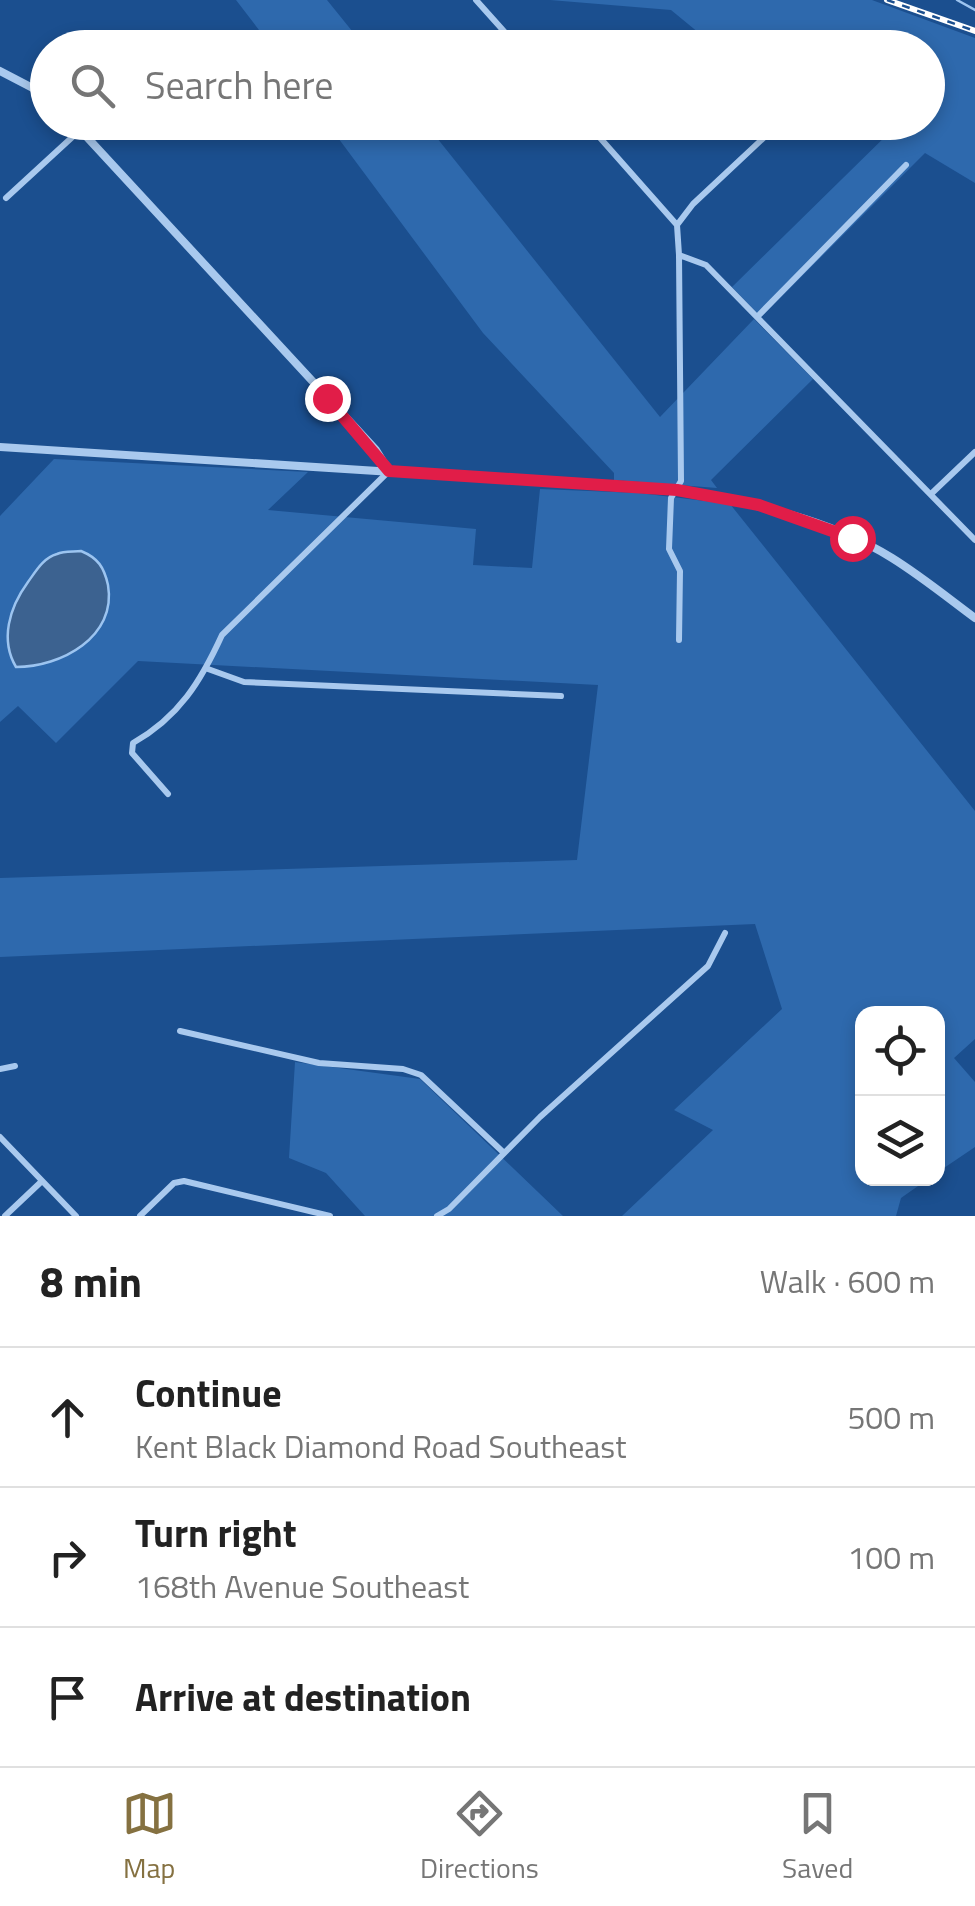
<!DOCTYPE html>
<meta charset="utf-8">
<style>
:root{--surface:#fff;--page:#f6f6f6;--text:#222;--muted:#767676;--line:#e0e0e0;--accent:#857141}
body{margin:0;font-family:"Titillium Web",sans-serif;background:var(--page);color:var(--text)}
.controls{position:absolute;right:30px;bottom:30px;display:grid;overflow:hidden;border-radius:20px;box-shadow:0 5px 15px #0003}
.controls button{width:90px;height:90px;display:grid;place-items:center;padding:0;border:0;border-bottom:2px solid var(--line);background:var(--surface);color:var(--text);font:50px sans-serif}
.stop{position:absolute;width:30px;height:30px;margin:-22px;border:8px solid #e11d48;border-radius:50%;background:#fff}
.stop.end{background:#e11d48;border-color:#fff;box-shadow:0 2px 10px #0008}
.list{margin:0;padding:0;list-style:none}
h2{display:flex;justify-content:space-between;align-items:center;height:130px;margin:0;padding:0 40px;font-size:42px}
h2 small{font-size:32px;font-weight:400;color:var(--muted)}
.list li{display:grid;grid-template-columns:65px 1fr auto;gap:30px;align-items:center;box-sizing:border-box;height:140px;padding:0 40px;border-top:2px solid var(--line)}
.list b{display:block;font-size:38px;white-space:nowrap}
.list p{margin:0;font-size:32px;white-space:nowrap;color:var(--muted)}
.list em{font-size:32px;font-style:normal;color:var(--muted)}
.icon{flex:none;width:55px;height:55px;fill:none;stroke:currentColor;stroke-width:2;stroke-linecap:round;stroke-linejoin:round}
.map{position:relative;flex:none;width:975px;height:1216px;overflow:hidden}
.search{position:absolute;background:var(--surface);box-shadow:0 5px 15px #0003;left:30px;right:30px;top:30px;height:110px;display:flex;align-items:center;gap:25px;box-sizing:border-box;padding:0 35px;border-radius:55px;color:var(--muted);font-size:38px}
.sheet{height:550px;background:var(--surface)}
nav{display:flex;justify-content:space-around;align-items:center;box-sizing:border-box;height:140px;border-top:2px solid var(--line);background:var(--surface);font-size:28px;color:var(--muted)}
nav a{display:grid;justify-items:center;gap:5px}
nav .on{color:var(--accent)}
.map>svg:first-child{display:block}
.green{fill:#2e69ad}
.water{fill:#3c6290;stroke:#9cc4f0;stroke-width:2.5}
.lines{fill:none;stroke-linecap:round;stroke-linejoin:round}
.stream{stroke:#9cc4f0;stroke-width:2.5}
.minor{stroke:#a9c9ee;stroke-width:6}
.tertiary{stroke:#a9c9ee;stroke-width:8}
.rail-casing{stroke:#fff;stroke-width:6}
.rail{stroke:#1b4f8f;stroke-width:2.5;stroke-dasharray:8;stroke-linecap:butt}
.route{stroke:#e11d48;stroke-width:12}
</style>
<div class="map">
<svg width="975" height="1216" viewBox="0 0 975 1216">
<rect width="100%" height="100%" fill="#1b4f8f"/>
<path class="green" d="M236,0H327L365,47H272Z
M550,0H872L975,38V183L925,153L761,317L732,287L896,126L888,123L928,122V48L716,47L671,10Z
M327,123H425L660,417L754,319L813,379L711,480L717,488L614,480V473L483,333Z
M54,459L308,472L268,510L476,529L473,565L532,568L540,489L639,493L730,504L975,811V1039L954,1058L975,1082V1147L938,1172V1014H862V1178L928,1179L901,1198L896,1216H622L713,1130L674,1110L782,1009L755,924L0,957V878L577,860L598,685L138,661L56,743L18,706L0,722V516Z
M295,1062L420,1079L563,1216H365L326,1173L289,1158Z"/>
<path class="water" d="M81,551C98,558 104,567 108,585C117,637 61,667 16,667C0,640 9,608 28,582C36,571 43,558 57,554C64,551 74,552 81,551Z"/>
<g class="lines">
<path class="stream" d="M957,0L975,10"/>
<path class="minor" d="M476,0L519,48
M586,122L677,225L679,255L706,265L975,540
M6,198L80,130
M677,225L693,204L772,130
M757,317L906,165
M931,494L975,452
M679,640L680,571L669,549L671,498L681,481L679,255
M208,669L244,682L561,696
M168,794L132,753L133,743C179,717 201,681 222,635L388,472
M180,1031L319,1063L403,1069L421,1075L503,1152
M0,1069L15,1066
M0,1137L76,1216
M5,1216L42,1181
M140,1216L174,1183L184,1181L330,1216
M437,1216L449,1209L540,1117L708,966L725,933"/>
<path class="tertiary" d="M0,71L48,96
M73,122L376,450L389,471
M0,447L677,490C750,503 828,518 892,558C921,576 948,598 975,618"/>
<g class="rail-casing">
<path id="rail" d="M887,0L975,31"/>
</g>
<use href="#rail" class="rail"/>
</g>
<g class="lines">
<path class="route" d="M327,398L389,471L677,490L759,505L852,538"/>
</g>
</svg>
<div class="controls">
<button><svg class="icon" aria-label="locate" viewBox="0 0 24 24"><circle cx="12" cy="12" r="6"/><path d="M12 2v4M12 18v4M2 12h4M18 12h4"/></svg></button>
<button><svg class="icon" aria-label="layers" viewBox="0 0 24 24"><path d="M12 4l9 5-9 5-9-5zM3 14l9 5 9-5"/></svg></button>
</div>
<div class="stop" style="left:852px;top:538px"></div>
<div class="stop end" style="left:327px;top:398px"></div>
<div class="search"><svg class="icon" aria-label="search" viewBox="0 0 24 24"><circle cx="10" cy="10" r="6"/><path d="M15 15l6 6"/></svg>Search here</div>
</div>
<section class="sheet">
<h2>8 min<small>Walk · 600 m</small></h2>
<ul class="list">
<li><svg class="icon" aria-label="ahead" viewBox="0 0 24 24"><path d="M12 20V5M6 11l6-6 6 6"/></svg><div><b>Continue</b><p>Kent Black Diamond Road Southeast</p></div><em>500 m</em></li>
<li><svg class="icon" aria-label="right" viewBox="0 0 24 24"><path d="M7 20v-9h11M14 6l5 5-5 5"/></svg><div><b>Turn right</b><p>168th Avenue Southeast</p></div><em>100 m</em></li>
<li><svg class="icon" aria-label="arrive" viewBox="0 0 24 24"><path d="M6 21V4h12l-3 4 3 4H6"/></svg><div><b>Arrive at destination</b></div></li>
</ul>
</section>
<nav>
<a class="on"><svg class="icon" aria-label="map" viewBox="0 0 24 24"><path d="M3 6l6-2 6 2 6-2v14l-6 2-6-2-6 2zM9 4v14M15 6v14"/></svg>Map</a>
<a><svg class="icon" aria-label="directions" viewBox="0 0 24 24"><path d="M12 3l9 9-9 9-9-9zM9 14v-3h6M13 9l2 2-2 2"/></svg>Directions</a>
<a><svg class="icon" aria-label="saved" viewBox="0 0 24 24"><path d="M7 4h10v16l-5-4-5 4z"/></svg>Saved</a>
</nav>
